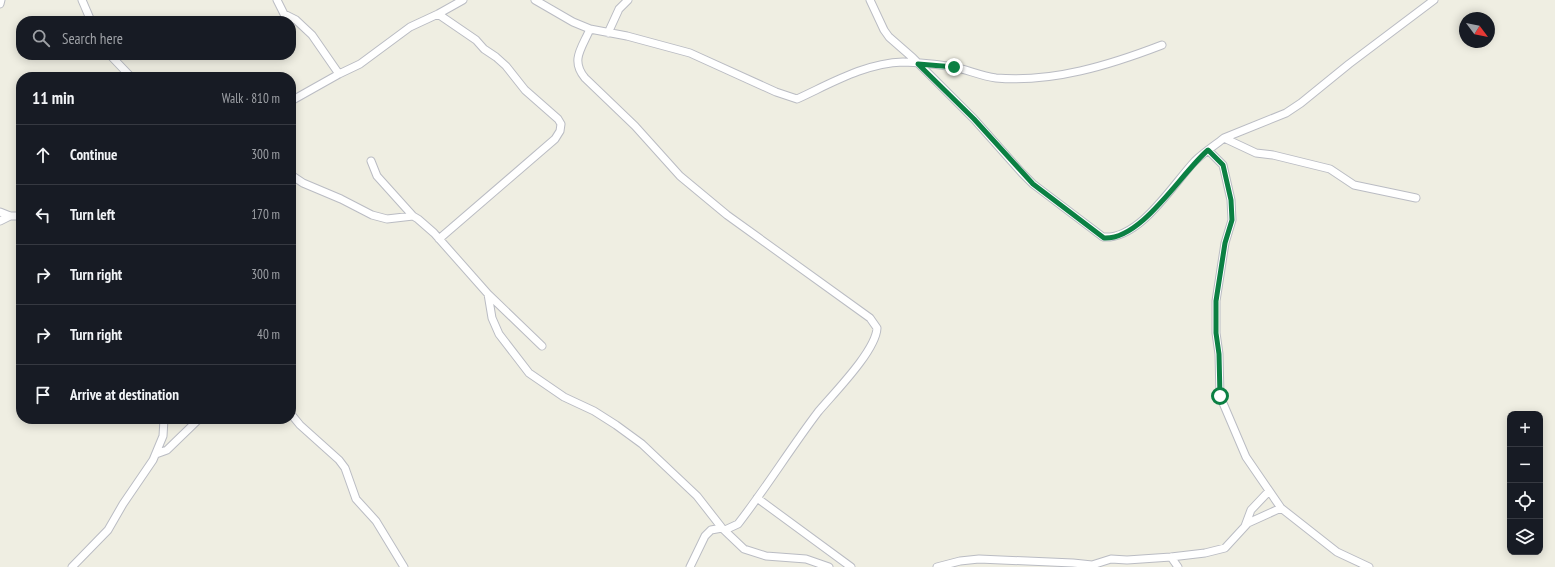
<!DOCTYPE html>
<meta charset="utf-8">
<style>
:root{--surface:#171b24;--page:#242831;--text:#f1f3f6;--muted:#9ea1a6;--line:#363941}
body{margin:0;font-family:"PT Sans Narrow",sans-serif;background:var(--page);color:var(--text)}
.controls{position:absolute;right:12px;bottom:12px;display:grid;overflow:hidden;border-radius:8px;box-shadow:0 2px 10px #0003}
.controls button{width:36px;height:36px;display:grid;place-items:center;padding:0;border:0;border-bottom:1px solid var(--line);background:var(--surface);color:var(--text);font:20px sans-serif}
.compass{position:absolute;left:1459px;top:12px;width:36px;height:36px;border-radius:50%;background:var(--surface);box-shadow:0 2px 10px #0003;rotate:122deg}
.stop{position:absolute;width:12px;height:12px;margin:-9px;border:3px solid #0b8043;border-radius:50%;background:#fff}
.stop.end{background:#0b8043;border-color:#fff;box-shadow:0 1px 4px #0008}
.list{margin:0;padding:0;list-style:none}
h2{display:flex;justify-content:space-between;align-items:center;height:52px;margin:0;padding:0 16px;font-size:17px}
h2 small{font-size:13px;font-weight:400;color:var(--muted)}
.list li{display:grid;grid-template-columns:26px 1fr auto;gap:12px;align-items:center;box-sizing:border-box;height:60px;padding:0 16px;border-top:1px solid var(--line)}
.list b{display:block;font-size:15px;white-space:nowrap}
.list em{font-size:13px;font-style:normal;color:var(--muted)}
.icon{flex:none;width:22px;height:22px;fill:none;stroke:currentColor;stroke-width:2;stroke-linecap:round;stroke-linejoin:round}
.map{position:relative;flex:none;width:1555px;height:567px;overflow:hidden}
.search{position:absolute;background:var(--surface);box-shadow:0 2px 10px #0003;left:16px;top:16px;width:280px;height:44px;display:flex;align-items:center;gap:10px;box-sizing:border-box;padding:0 14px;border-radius:16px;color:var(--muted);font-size:15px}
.panel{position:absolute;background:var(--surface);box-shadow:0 2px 10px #0003;left:16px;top:72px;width:280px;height:352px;border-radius:16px}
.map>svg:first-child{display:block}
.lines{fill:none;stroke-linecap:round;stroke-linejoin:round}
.minor-casing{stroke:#babcc3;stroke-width:9}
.minor{stroke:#fff;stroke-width:7}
.route{stroke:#0b8043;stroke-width:5}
</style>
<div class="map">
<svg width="1555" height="567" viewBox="0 0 1555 567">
<rect width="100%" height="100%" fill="#efeee2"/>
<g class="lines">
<g class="minor-casing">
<path id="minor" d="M82,0L91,21
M277,0L284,14L296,20L312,35L339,74
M535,0L573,22L590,29L627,36L690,53L776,92L797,99C830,84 865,63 903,62C914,62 943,65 954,67C968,70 981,76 996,78C1052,83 1110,65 1162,45
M870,0L884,30L889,37L913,58L974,119L1022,173L1033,184L1103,237C1140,240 1173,184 1195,161C1203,153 1214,146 1224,138L1256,153L1273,155L1330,169L1354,185L1416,198
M0,4L1,0
M438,14L476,40L484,49L496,57L506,66L525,90L558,119L561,124L560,131L555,139L439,239
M590,29C582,48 570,60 585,78L635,126L680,176L727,215L870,318L877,328C876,351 833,394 818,412C790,449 766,488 738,524L725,530
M608,33L619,9L628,0
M110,55L131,77
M291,101L339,74L360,64L410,27L438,14L463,0
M1224,138L1286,113L1301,103L1349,64L1434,0
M1208,150L1223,165L1231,200L1232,220L1225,243L1216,301V333L1219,354L1220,396L1246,457L1281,508L1337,552L1369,567
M371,161L377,176L413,216
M291,175L303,183L341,199L372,215L387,219L413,216L418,219L434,233L488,294L492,318L499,334L529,373L564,397L594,411L616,425L642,444L697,496L722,528L744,549L766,556L806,559L829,567
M0,212L10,216H21
M0,221L10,216
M488,294L542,346
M291,414L300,425L339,460L345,468L356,499L376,521L404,567
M156,454L167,450L199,419
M757,498L851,567
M1245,526L1251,510L1269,491
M1171,557L1178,567
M72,567L108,530L123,504L153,460L163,436L164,419
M690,567L705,536L711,530L722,528
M937,567L960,561L979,559L1073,563L1092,565L1111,559L1127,560L1171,557L1205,553L1225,548L1248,523L1281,508"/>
</g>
<use href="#minor" class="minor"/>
</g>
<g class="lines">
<path class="route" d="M954,67L918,64L974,119L1033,184L1104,238C1142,240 1181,173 1208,150L1223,165L1231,200L1232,220L1225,243L1216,301V333L1219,354L1220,396"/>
</g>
</svg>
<div class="controls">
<button>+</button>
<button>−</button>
<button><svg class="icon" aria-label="locate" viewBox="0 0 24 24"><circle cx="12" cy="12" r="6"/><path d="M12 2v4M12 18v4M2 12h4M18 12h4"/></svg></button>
<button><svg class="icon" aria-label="layers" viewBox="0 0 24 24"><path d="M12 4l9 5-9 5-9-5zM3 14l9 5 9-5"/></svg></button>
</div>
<svg class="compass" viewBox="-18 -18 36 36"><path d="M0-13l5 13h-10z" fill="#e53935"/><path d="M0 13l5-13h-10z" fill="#9ea1a6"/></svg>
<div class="stop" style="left:1220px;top:396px"></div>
<div class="stop end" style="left:954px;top:67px"></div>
<div class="search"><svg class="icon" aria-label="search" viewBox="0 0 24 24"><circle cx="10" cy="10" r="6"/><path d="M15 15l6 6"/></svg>Search here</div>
<section class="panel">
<h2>11 min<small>Walk · 810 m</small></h2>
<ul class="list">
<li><svg class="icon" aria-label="ahead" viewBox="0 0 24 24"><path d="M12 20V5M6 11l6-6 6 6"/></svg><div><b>Continue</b></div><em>300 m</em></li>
<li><svg class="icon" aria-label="left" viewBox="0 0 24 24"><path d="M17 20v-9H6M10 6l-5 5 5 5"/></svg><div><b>Turn left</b></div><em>170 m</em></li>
<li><svg class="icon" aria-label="right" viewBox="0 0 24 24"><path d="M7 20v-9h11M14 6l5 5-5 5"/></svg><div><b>Turn right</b></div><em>300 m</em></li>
<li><svg class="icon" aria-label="right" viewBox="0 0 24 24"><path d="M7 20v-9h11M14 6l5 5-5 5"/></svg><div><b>Turn right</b></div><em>40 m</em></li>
<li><svg class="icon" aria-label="arrive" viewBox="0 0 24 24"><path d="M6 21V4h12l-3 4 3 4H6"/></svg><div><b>Arrive at destination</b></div></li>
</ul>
</section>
</div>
